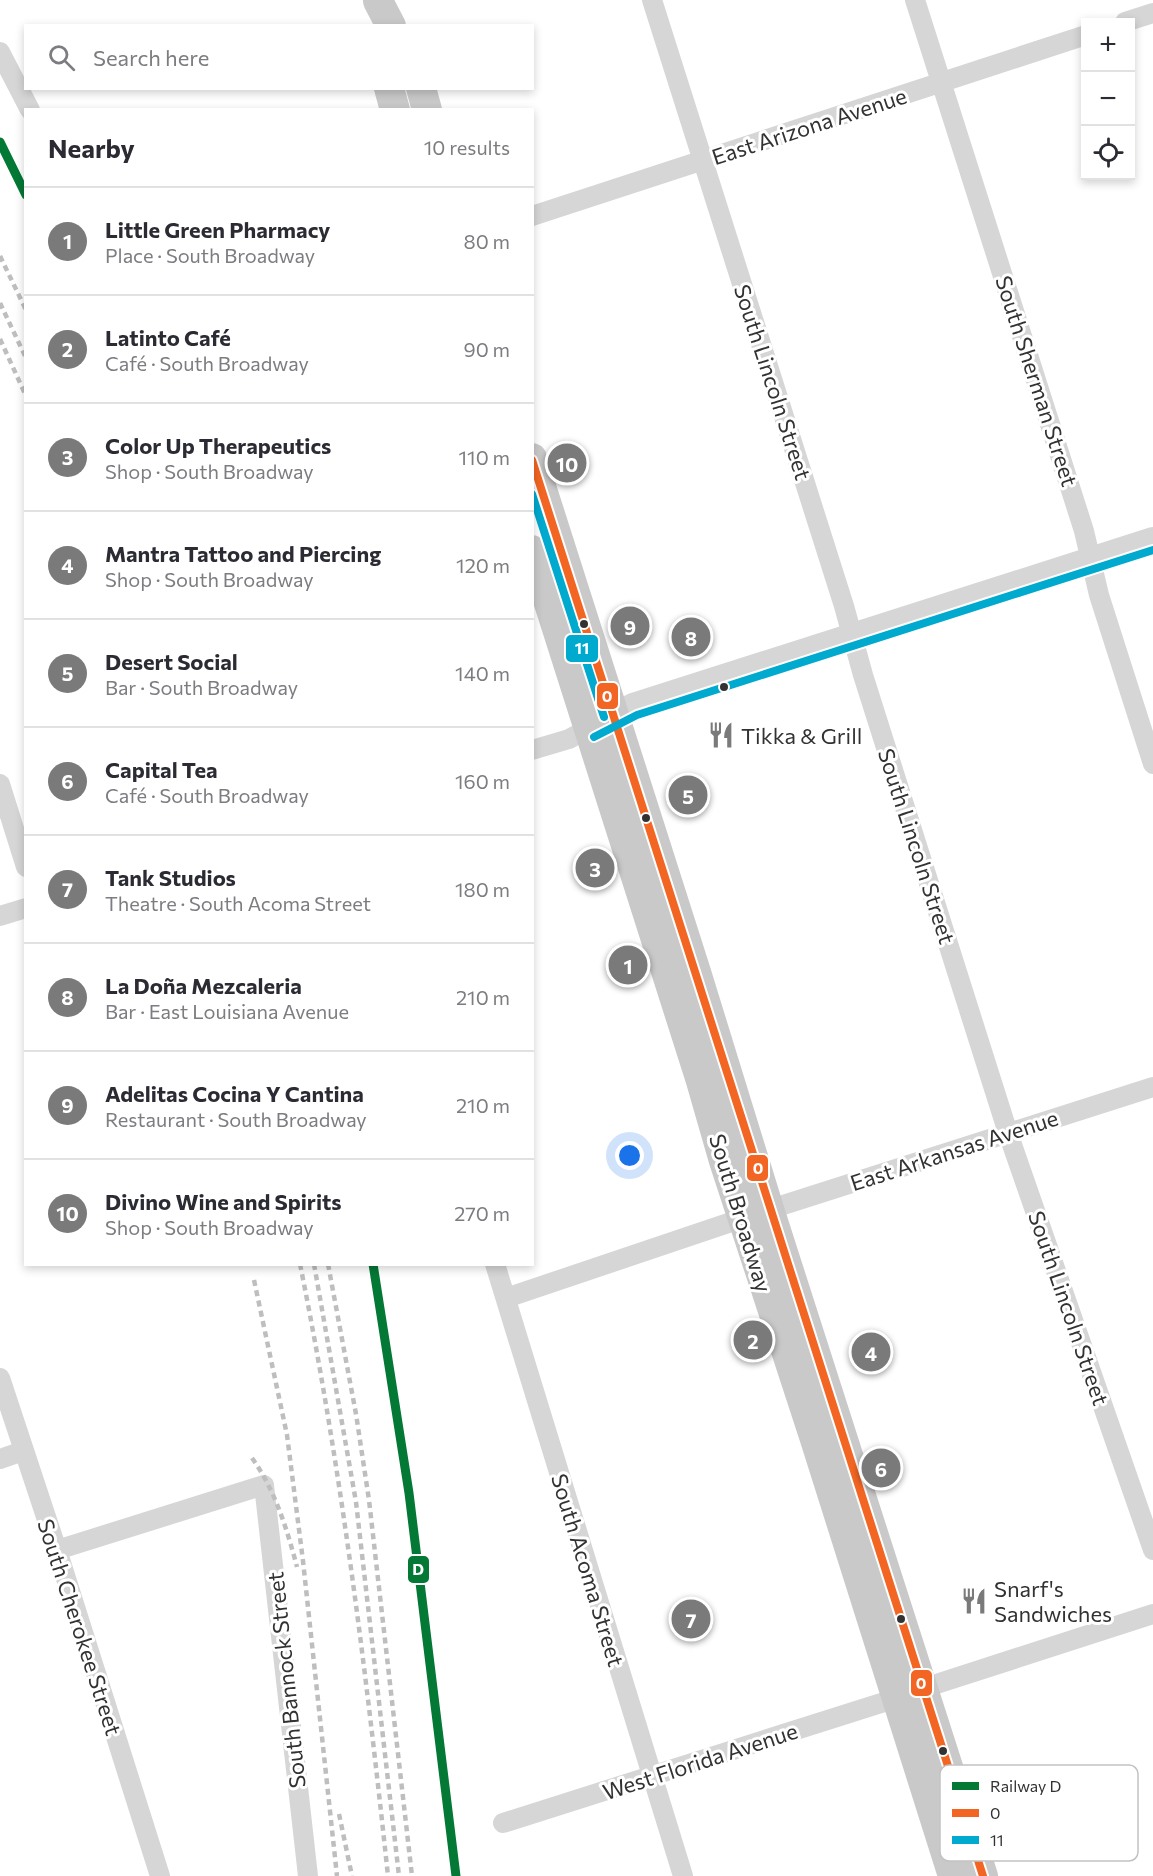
<!DOCTYPE html>
<meta charset="utf-8">
<style>
:root{--surface:#fff;--page:#f7f7f7;--text:#2b2b33;--muted:#7c7c81;--line:#e1e1e2;--accent:#7a7a7a}
body{margin:0;font-family:Commissioner,sans-serif;background:var(--page);color:var(--text)}
.controls{position:absolute;right:18px;top:18px;display:grid;overflow:hidden;border-radius:0px;box-shadow:0 3px 9px #0003}
.controls button{width:54px;height:54px;display:grid;place-items:center;padding:0;border:0;border-bottom:2px solid var(--line);background:var(--surface);color:var(--text);font:30px sans-serif}
.you{position:absolute;left:630px;top:1156px;width:21px;height:21px;margin:-15px;border:4px solid #fff;border-radius:50%;background:#1a73e8;box-shadow:0 0 0 9px #1a73e833}
.badge{display:grid;place-items:center;width:39px;height:39px;border-radius:50%;background:var(--accent);color:#fff;font-size:20px;font-weight:700}
.pin{position:absolute;translate:-50% -50%;border:3px solid #fff;box-shadow:0 2px 6px #0006}
.list{margin:0;padding:0;list-style:none}
h2{display:flex;justify-content:space-between;align-items:center;height:78px;margin:0;padding:0 24px;font-size:26px}
h2 small{font-size:20px;font-weight:400;color:var(--muted)}
.list li{display:grid;grid-template-columns:39px 1fr auto;gap:18px;align-items:center;box-sizing:border-box;height:108px;padding:0 24px;border-top:2px solid var(--line)}
.list b{display:block;font-size:22px;white-space:nowrap}
.list p{margin:0;font-size:20px;white-space:nowrap;color:var(--muted)}
.list em{font-size:20px;font-style:normal;color:var(--muted)}
.icon{flex:none;width:33px;height:33px;fill:none;stroke:currentColor;stroke-width:2;stroke-linecap:round;stroke-linejoin:round}
.map{position:relative;flex:none;width:1153px;height:1876px;overflow:hidden}
.search{position:absolute;background:var(--surface);box-shadow:0 3px 9px #0003;left:24px;top:24px;width:510px;height:66px;display:flex;align-items:center;gap:15px;box-sizing:border-box;padding:0 21px;border-radius:0px;color:var(--muted);font-size:22px}
.panel{position:absolute;background:var(--surface);box-shadow:0 3px 9px #0003;left:24px;top:108px;width:510px;height:1158px;border-radius:0px}
.map>svg:first-child{display:block}
.lines{fill:none;stroke-linecap:round;stroke-linejoin:round}
.minor{stroke:#d6d6d6;stroke-width:20}
.tertiary{stroke:#d6d6d6;stroke-width:24}
.primary{stroke:#c9c9c9;stroke-width:30}
.rail{stroke:#bebebe;stroke-width:4.5;stroke-dasharray:6 4.5;stroke-linecap:butt}
.bus-1-casing{stroke:#fff;stroke-width:12}
.bus-2-casing{stroke:#fff;stroke-width:12}
.bus-1{stroke:#f26522;stroke-width:8}
.bus-2{stroke:#00a9ce;stroke-width:8}
.rail-1-casing{stroke:#fff;stroke-width:14}
.rail-1{stroke:#047835;stroke-width:9}
.bus-dot{fill:#323232;stroke:#fff;stroke-width:2}
.labels{text-anchor:middle;dominant-baseline:central;stroke-width:6;stroke-linejoin:round;paint-order:stroke}
.street-label{font-size:22px;fill:#323232;stroke:#fff}
.poi-label{font-size:22px;fill:#323232;stroke:#fff;text-anchor:start}
.key{fill:#fff;stroke:#c2c2c2;stroke-width:1.5}
.key-label{font-size:16px;fill:#323232}
.line-badge{stroke:#fff;stroke-width:2}
.badge-label{font-size:16px;text-anchor:middle;font-weight:bold;fill:#fff}
</style>
<div class="map">
<svg width="1153" height="1876" viewBox="0 0 1153 1876">
<rect width="100%" height="100%" fill="#fff"/>
<g class="lines">
<path class="minor" d="M652,0L844,606L863,675L1008,1133L1153,1550
M915,0L1084,531L1099,595L1153,764
M1125,22L1153,13
M0,52L30,110
M532,216L1086,35
M532,750L569,739L589,728
M0,784L26,867
M0,916L26,908
M495,1264L683,1876
M506,1298L755,1214L1153,1087
M0,1378L57,1550L160,1876
M0,1459L23,1451
M57,1550L264,1485L308,1876
M924,1688L1153,1614
M503,1823L897,1698"/>
<path class="tertiary" d="M598,723L633,705L1153,539"/>
<path class="primary" d="M378,1L391,26
M389,88L395,110
M421,88L427,110
M532,458L696,972L769,1209L983,1876
M532,550L701,1081L724,1161L814,1436L953,1876"/>
<path class="rail" d="M0,256L26,310
M0,303L26,358
M0,339L26,396
M300,1264C341,1467 366,1671 388,1876
M314,1264L356,1502L399,1876
M328,1264L356,1414L369,1500L412,1876
M254,1280L287,1435L303,1561L337,1876
M252,1458C275,1490 287,1529 297,1567
M339,1814L352,1876"/>
<g class="bus-1-casing">
<path id="bus-1" d="M532,460C683,932 832,1404 983,1876"/>
</g>
<g class="bus-2-casing">
<path id="bus-2" d="M532,494L604,717
M594,737L637,715L1153,550"/>
</g>
<use href="#bus-1" class="bus-1"/>
<use href="#bus-2" class="bus-2"/>
<g class="rail-1-casing">
<path id="rail-1" d="M0,142L26,195
M373,1264L409,1493L456,1876"/>
</g>
<use href="#rail-1" class="rail-1"/>
</g>
<defs>
<g id="restaurant-bare" transform="scale(2.07)"><path d="M-5-6h1v4h1v-4h1v4h1v-4h1v5L-1.5 .5V6h-2V.5L-5-1ZM5-6V6H3V1.5H1.5Q1.5-4 5-6Z" fill="#7a7a7a" stroke="#fff" stroke-width="2.5" paint-order="stroke"/></g>
</defs>
<g fill-rule="evenodd">
<use href="#restaurant-bare" x="721" y="735"/>
<use href="#restaurant-bare" x="974" y="1601"/>
</g>
<g class="bus-dot">
<circle cx="584" cy="624" r="5"/>
<circle cx="724" cy="687" r="5"/>
<circle cx="646" cy="818" r="5"/>
<circle cx="901" cy="1619" r="5"/>
<circle cx="943" cy="1751" r="5"/>
</g>
<g class="labels">
<g class="street-label">
<text transform="translate(809 126) rotate(-18)">East Arizona Avenue</text>
<text transform="translate(1037 381) rotate(72)">South Sherman Street</text>
<text transform="translate(773 382) rotate(72)">South Lincoln Street</text>
<text transform="translate(917 846) rotate(72)">South Lincoln Street</text>
<text transform="translate(954 1150) rotate(-18)">East Arkansas Avenue</text>
<text transform="translate(741 1213) rotate(73)">South Broadway</text>
<text transform="translate(1069 1308) rotate(71)">South Lincoln Street</text>
<text transform="translate(588 1570) rotate(73)">South Acoma Street</text>
<text transform="translate(80 1627) rotate(72)">South Cherokee Street</text>
<text transform="translate(286 1680) rotate(-96)">South Bannock Street</text>
<text transform="translate(700 1761) rotate(-18)">West Florida Avenue</text>
</g>
<g class="poi-label">
<text x="741" y="735">Tikka &amp; Grill</text>
<text x="994" y="1588">Snarf's<tspan x="994" dy="25">Sandwiches</tspan></text>
</g>
</g>
<rect x="940" y="1765" width="198" height="96" rx="9" class="key"/>
<rect x="952" y="1782" width="27" height="8" fill="#047835"/>
<rect x="952" y="1809" width="27" height="8" fill="#f26522"/>
<rect x="952" y="1836" width="27" height="8" fill="#00a9ce"/>
<g class="key-label">
<text x="990" y="1792">Railway D</text>
<text x="990" y="1819">0</text>
<text x="990" y="1846">11</text>
</g>
<g class="line-badge">
<rect x="565" y="634" width="34" height="29" rx="6" fill="#00a9ce"/>
<rect x="596" y="682" width="23" height="28" rx="6" fill="#f26522"/>
<rect x="746" y="1154" width="23" height="28" rx="6" fill="#f26522"/>
<rect x="407" y="1555" width="23" height="29" rx="6" fill="#047835"/>
<rect x="910" y="1669" width="23" height="28" rx="6" fill="#f26522"/>
</g>
<g class="badge-label">
<text x="582" y="654">11</text>
<text x="607" y="702">0</text>
<text x="758" y="1174">0</text>
<text x="418" y="1575">D</text>
<text x="921" y="1689">0</text>
</g>
</svg>
<div class="controls">
<button>+</button>
<button>−</button>
<button><svg class="icon" aria-label="locate" viewBox="0 0 24 24"><circle cx="12" cy="12" r="6"/><path d="M12 2v4M12 18v4M2 12h4M18 12h4"/></svg></button>
</div>
<div class="you"></div>
<div class="pin badge" style="left:628px;top:965px">1</div>
<div class="pin badge" style="left:753px;top:1340px">2</div>
<div class="pin badge" style="left:595px;top:868px">3</div>
<div class="pin badge" style="left:871px;top:1352px">4</div>
<div class="pin badge" style="left:688px;top:795px">5</div>
<div class="pin badge" style="left:881px;top:1468px">6</div>
<div class="pin badge" style="left:691px;top:1619px">7</div>
<div class="pin badge" style="left:691px;top:637px">8</div>
<div class="pin badge" style="left:630px;top:626px">9</div>
<div class="pin badge" style="left:567px;top:463px">10</div>
<div class="search"><svg class="icon" aria-label="search" viewBox="0 0 24 24"><circle cx="10" cy="10" r="6"/><path d="M15 15l6 6"/></svg>Search here</div>
<section class="panel">
<h2>Nearby<small>10 results</small></h2>
<ul class="list">
<li><span class="badge">1</span><div><b>Little Green Pharmacy</b><p>Place · South Broadway</p></div><em>80 m</em></li>
<li><span class="badge">2</span><div><b>Latinto Café</b><p>Café · South Broadway</p></div><em>90 m</em></li>
<li><span class="badge">3</span><div><b>Color Up Therapeutics</b><p>Shop · South Broadway</p></div><em>110 m</em></li>
<li><span class="badge">4</span><div><b>Mantra Tattoo and Piercing</b><p>Shop · South Broadway</p></div><em>120 m</em></li>
<li><span class="badge">5</span><div><b>Desert Social</b><p>Bar · South Broadway</p></div><em>140 m</em></li>
<li><span class="badge">6</span><div><b>Capital Tea</b><p>Café · South Broadway</p></div><em>160 m</em></li>
<li><span class="badge">7</span><div><b>Tank Studios</b><p>Theatre · South Acoma Street</p></div><em>180 m</em></li>
<li><span class="badge">8</span><div><b>La Doña Mezcaleria</b><p>Bar · East Louisiana Avenue</p></div><em>210 m</em></li>
<li><span class="badge">9</span><div><b>Adelitas Cocina Y Cantina</b><p>Restaurant · South Broadway</p></div><em>210 m</em></li>
<li><span class="badge">10</span><div><b>Divino Wine and Spirits</b><p>Shop · South Broadway</p></div><em>270 m</em></li>
</ul>
</section>
</div>
